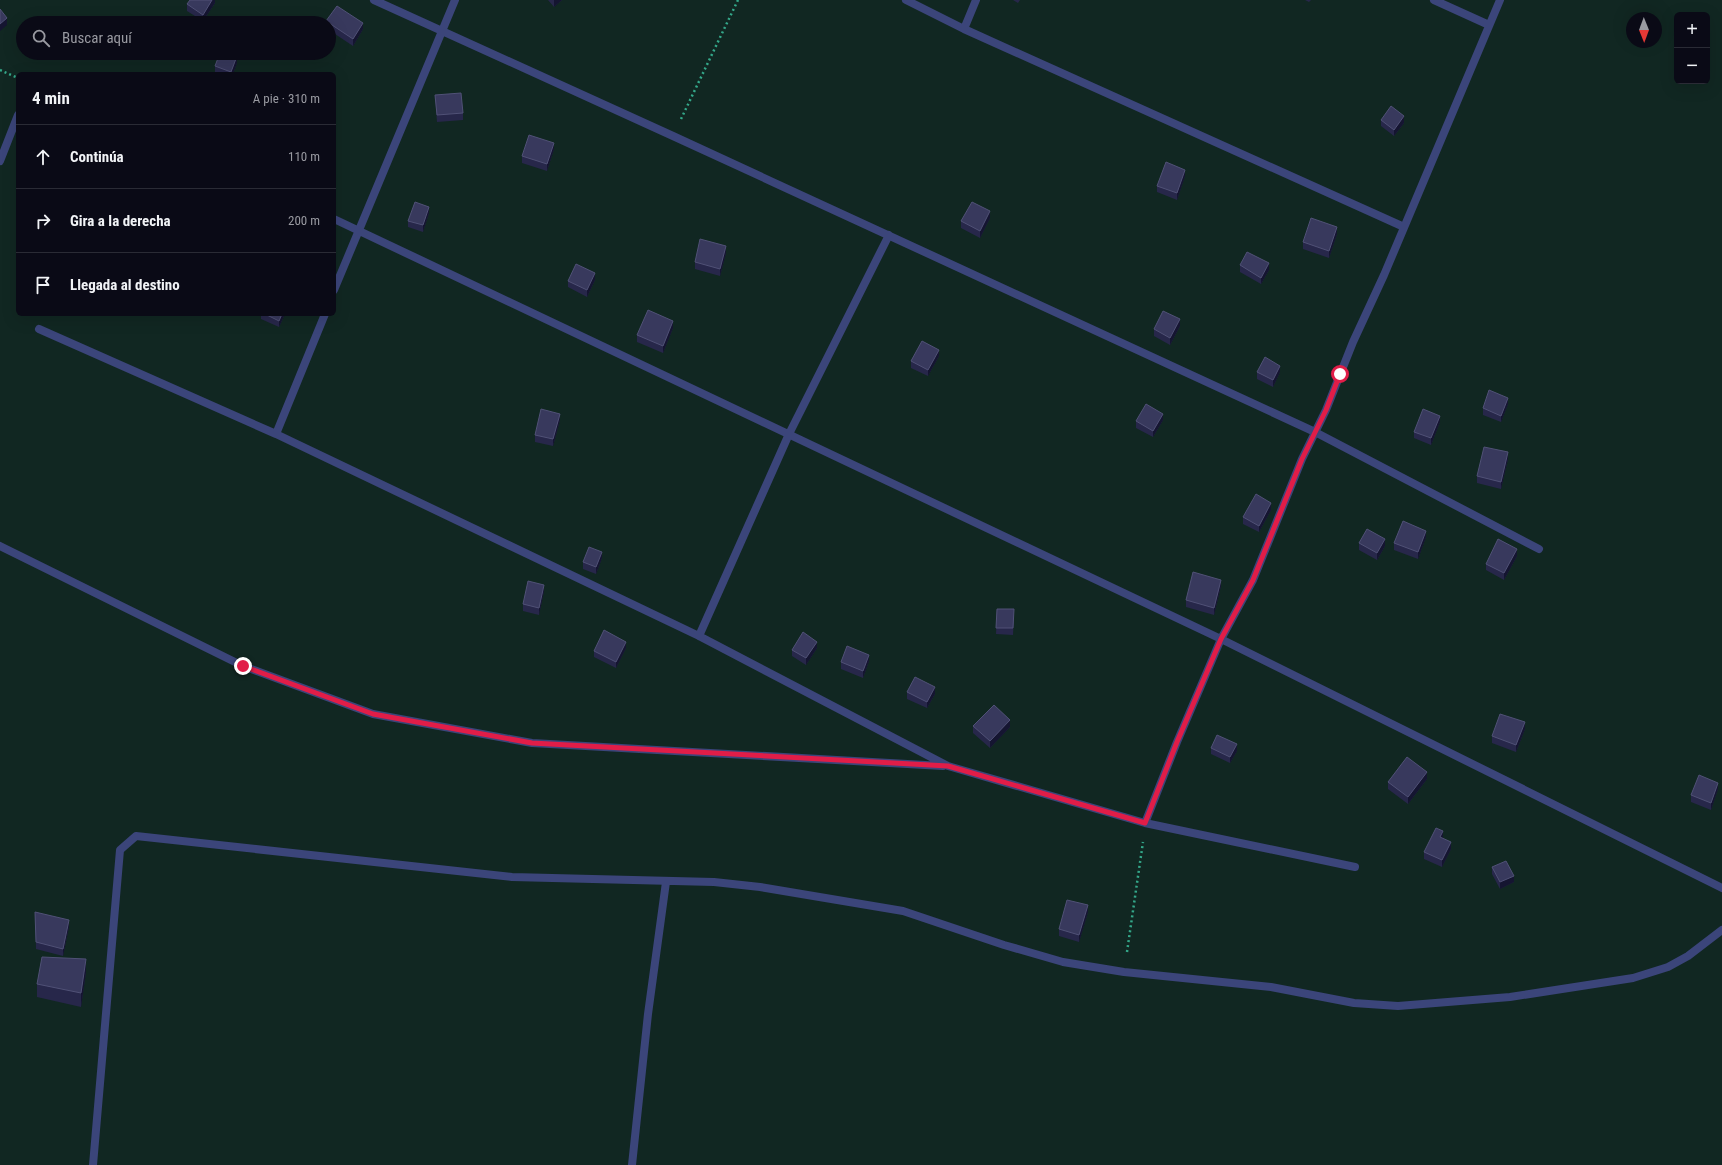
<!DOCTYPE html>
<html lang="es">
<meta charset="utf-8">
<style>
:root{--surface:#0a0a16;--page:#13131f;--text:#f1f3f6;--muted:#999aa1;--line:#2a2b35}
body{margin:0;font-family:"Roboto Condensed",sans-serif;background:var(--page);color:var(--text)}
.controls{position:absolute;right:12px;top:12px;display:grid;overflow:hidden;border-radius:6px;box-shadow:0 4px 16px #0002}
.controls button{width:36px;height:36px;display:grid;place-items:center;padding:0;border:0;border-bottom:1px solid var(--line);background:var(--surface);color:var(--text);font:20px sans-serif}
.compass{position:absolute;left:1626px;top:12px;width:36px;height:36px;border-radius:50%;background:var(--surface);box-shadow:0 4px 16px #0002;rotate:179deg}
.stop{position:absolute;width:12px;height:12px;margin:-9px;border:3px solid #e11d48;border-radius:50%;background:#fff}
.stop.end{background:#e11d48;border-color:#fff;box-shadow:0 1px 4px #0008}
.list{margin:0;padding:0;list-style:none}
h2{display:flex;justify-content:space-between;align-items:center;height:52px;margin:0;padding:0 16px;font-size:17px}
h2 small{font-size:13px;font-weight:400;color:var(--muted)}
.list li{display:grid;grid-template-columns:26px 1fr auto;gap:12px;align-items:center;box-sizing:border-box;height:64px;padding:0 16px;border-top:1px solid var(--line)}
.list b{display:block;font-size:15px;white-space:nowrap}
.list em{font-size:13px;font-style:normal;color:var(--muted)}
.icon{flex:none;width:22px;height:22px;fill:none;stroke:currentColor;stroke-width:2;stroke-linecap:round;stroke-linejoin:round}
.map{position:relative;flex:none;width:1722px;height:1165px;overflow:hidden}
.search{position:absolute;background:var(--surface);box-shadow:0 4px 16px #0002;left:16px;top:16px;width:320px;height:44px;display:flex;align-items:center;gap:10px;box-sizing:border-box;padding:0 14px;border-radius:22px;color:var(--muted);font-size:15px}
.panel{position:absolute;background:var(--surface);box-shadow:0 4px 16px #0002;left:16px;top:72px;width:320px;height:244px;border-radius:6px}
.map>svg:first-child{display:block}
.green{fill:#112722;fill-rule:evenodd}
.lines{fill:none;stroke-linecap:round;stroke-linejoin:round}
.path{stroke:#34a88a;stroke-width:2.5;stroke-dasharray:2 3;stroke-linecap:butt}
.minor{stroke:#3b457a;stroke-width:8}
.wall{fill:#27274a}
.shaded-wall{fill:#151531}
.building{fill:#38395d;stroke:#505176}
.route{stroke:#e11d48;stroke-width:5}
</style>
<div class="map">
<svg width="1722" height="1165" viewBox="0 0 1722 1165">
<rect width="100%" height="100%" fill="#0d0e1e"/>
<path class="green" d="M0,0H1722V1165H0ZM1677,15H1707V81H1677ZM1632,18H1656V42H1632ZM23,23H329V53H23ZM18,74H334V314H18Z"/>
<g class="lines">
<path class="path" d="M0,70L18,78
M681,119L738,0
M1127,952L1143,842"/>
<path class="minor" d="M374,0L673,136L1315,432L1539,549
M906,0L964,29L1404,227
M1434,0L1489,25
M964,29L976,0
M0,161L18,115
M334,219L1221,639L1722,888
M334,290L455,0
M39,329L276,434L699,636L948,766L1145,823L1355,867
M276,434L325,314
M0,546L243,666L373,714L532,743L943,766
M699,636L789,434L889,235
M1145,823L1177,742L1221,639L1253,580L1302,459L1326,410L1353,342L1384,275L1500,0
M93,1165L120,850L136,836L512,877L714,882L760,887L903,911L1004,945L1063,962L1124,972L1271,987L1354,1003L1398,1006L1510,997L1633,978L1668,967L1688,956L1722,930
M632,1165L648,1014L666,882"/>
</g>
<path class="wall" d="M215,0V3L203,21L187,11V4Z
M548,0H562L554,7Z
M1013,0H1020L1018,3Z
M1305,0H1311L1309,2Z
M326,21L363,29L353,46L329,30V23H326Z
M237,63L233,74H218L215,73V66Z
M435,95L463,113V120L437,122Z
M1381,120L1404,123L1394,136L1381,126Z
M554,149L547,171L522,163V156Z
M1185,176L1177,200L1157,192V186Z
M429,213L423,232L408,227V221Z
M990,218L980,238L961,228V221Z
M1337,234L1329,258L1303,249V242Z
M726,253L720,276L695,269V262Z
M1240,265L1269,270L1261,284L1240,272Z
M595,280L587,297L568,287V281Z
M261,314H285L279,327L261,319Z
M1180,326L1170,345L1154,336V329Z
M673,328L663,353L637,342V335Z
M939,356L928,376L911,368V361Z
M1257,372H1280L1273,387L1257,379Z
M1508,404L1501,422L1483,415V408Z
M560,420L553,446L535,442V435Z
M1163,420L1153,437L1136,428V421Z
M1440,422L1431,445L1414,438V432Z
M1508,459L1501,489L1477,483V476Z
M1271,510L1259,532L1243,524V517Z
M1426,537L1418,559L1394,550V543Z
M1359,543L1385,546L1377,560L1359,550Z
M1517,556L1504,580L1486,570V564Z
M602,558L596,574L583,569V562Z
M1221,586L1214,615L1186,607V600Z
M544,591L539,615L523,611V604Z
M997,609L1014,616L1013,635L996,634Z
M626,648L616,668L594,657V651Z
M817,648L806,665L792,656V650Z
M869,661L863,678L841,669V662Z
M907,692L935,694L927,708L907,699Z
M973,726L1010,727L990,748L973,733Z
M1525,729L1516,752L1492,743V736Z
M1211,748L1237,751L1230,763L1211,754Z
M1427,779L1408,804L1388,789V782Z
M1718,789L1711,810L1691,802V795Z
M1443,838L1451,849L1442,867L1424,859V852Z
M1492,867L1514,882L1500,889L1492,874Z
M35,912L69,927L63,956L36,949Z
M1088,912L1079,942L1059,936V929Z
M86,972L81,1007L37,997V984Z"/>
<path class="shaded-wall" d="M212,0H215V3L203,21V15Z
M554,0H562L554,7Z
M7,18V25L0,31V24Z
M363,23V29L353,46V39Z
M237,56V63L233,74H231V72Z
M1404,116V123L1394,136V130Z
M554,143V149L547,171V164Z
M1185,170V176L1177,200V193Z
M429,207V213L423,232V225Z
M990,211V218L980,238V231Z
M1337,227V234L1329,258V251Z
M726,246V253L720,276V269Z
M1269,263V270L1261,284V278Z
M595,273V280L587,297V290Z
M282,314H285L279,327V321Z
M1180,319V326L1170,345V338Z
M673,321V328L663,353V346Z
M939,350V356L928,376V370Z
M1280,366V372L1273,387V380Z
M1508,398V404L1501,422V416Z
M560,414V420L553,446V439Z
M1163,414V420L1153,437V431Z
M1440,416V422L1431,445V438Z
M1508,452V459L1501,489V482Z
M1271,503V510L1259,532V526Z
M1426,531V537L1418,559V552Z
M1385,539V546L1377,560V553Z
M1517,549V556L1504,580V573Z
M602,552V558L596,574V567Z
M1221,580V586L1214,615V608Z
M544,585V591L539,615V608Z
M626,642V648L616,668V662Z
M817,642V648L806,665V658Z
M869,655V661L863,678V671Z
M935,687V694L927,708V702Z
M1010,720V727L990,748V741Z
M1525,722V729L1516,752V745Z
M1237,744V751L1230,763V757Z
M1427,772V779L1408,804V797Z
M1718,783V789L1711,810V803Z
M1443,831V838L1440,844V837Z
M1451,842V849L1442,867V860Z
M1514,876V882L1500,889V882Z
M1088,905V912L1079,942V935Z
M69,920V927L63,956V949Z
M86,959V972L81,1007V993Z"/>
<path class="building" d="M190,0H212L203,15L187,4Z
M337,6L363,23L353,39L326,21Z
M0,9L7,18L0,24Z
M220,53H230L237,56L231,72L215,66Z
M461,93L463,113L437,115L435,95Z
M1391,106L1404,116L1394,130L1381,120Z
M529,135L554,143L547,164L522,156Z
M1166,162L1185,170L1177,193L1157,186Z
M415,202L429,207L423,225L408,221Z
M972,202L990,211L980,231L961,221Z
M1311,218L1337,227L1329,251L1303,242Z
M700,239L726,246L720,269L695,262Z
M1247,252L1269,263L1261,278L1240,265Z
M576,264L595,273L587,290L568,281Z
M648,310L673,321L663,346L637,335Z
M1163,311L1180,319L1170,338L1154,329Z
M265,314H282L279,321Z
M922,341L939,350L928,370L911,361Z
M1265,357L1280,366L1273,380L1257,372Z
M1489,390L1508,398L1501,416L1483,408Z
M1146,404L1163,414L1153,431L1136,421Z
M541,409L560,414L553,439L535,435Z
M1423,409L1440,416L1431,438L1414,432Z
M1484,447L1508,452L1501,482L1477,476Z
M1256,494L1271,503L1259,526L1243,517Z
M1403,521L1426,531L1418,552L1394,543Z
M1367,529L1385,539L1377,553L1359,543Z
M1498,539L1517,549L1504,573L1486,564Z
M589,547L602,552L596,567L583,562Z
M1193,572L1221,580L1214,608L1186,600Z
M528,581L544,585L539,608L523,604Z
M997,609H1014L1013,628H996Z
M604,630L626,642L616,662L594,651Z
M803,632L817,642L806,658L792,650Z
M847,646L869,655L863,671L841,662Z
M915,677L935,687L927,702L907,692Z
M994,705L1010,720L990,741L973,726Z
M1500,714L1525,722L1516,745L1492,736Z
M1217,735L1237,744L1230,757L1211,748Z
M1407,757L1427,772L1408,797L1388,782Z
M1699,775L1718,783L1711,803L1691,795Z
M1436,828L1443,831L1440,837L1451,842L1442,860L1424,852Z
M1506,861L1514,876L1500,882L1492,867Z
M1067,900L1088,905L1079,935L1059,929Z
M35,912L69,920L63,949L36,942Z
M42,957L86,959L81,993L37,984Z"/>
<g class="lines">
<path class="route" d="M243,666L373,714L532,743L948,766L1145,823L1177,742L1221,639L1253,580L1302,459L1326,410L1340,374"/>
</g>
</svg>
<div class="controls">
<button>+</button>
<button>−</button>
</div>
<svg class="compass" viewBox="-18 -18 36 36"><path d="M0-13l5 13h-10z" fill="#e53935"/><path d="M0 13l5-13h-10z" fill="#999aa1"/></svg>
<div class="stop" style="left:1340px;top:374px"></div>
<div class="stop end" style="left:243px;top:666px"></div>
<div class="search"><svg class="icon" aria-label="search" viewBox="0 0 24 24"><circle cx="10" cy="10" r="6"/><path d="M15 15l6 6"/></svg>Buscar aquí</div>
<section class="panel">
<h2>4 min<small>A pie · 310 m</small></h2>
<ul class="list">
<li><svg class="icon" aria-label="ahead" viewBox="0 0 24 24"><path d="M12 20V5M6 11l6-6 6 6"/></svg><div><b>Continúa</b></div><em>110 m</em></li>
<li><svg class="icon" aria-label="right" viewBox="0 0 24 24"><path d="M7 20v-9h11M14 6l5 5-5 5"/></svg><div><b>Gira a la derecha</b></div><em>200 m</em></li>
<li><svg class="icon" aria-label="arrive" viewBox="0 0 24 24"><path d="M6 21V4h12l-3 4 3 4H6"/></svg><div><b>Llegada al destino</b></div></li>
</ul>
</section>
</div>
